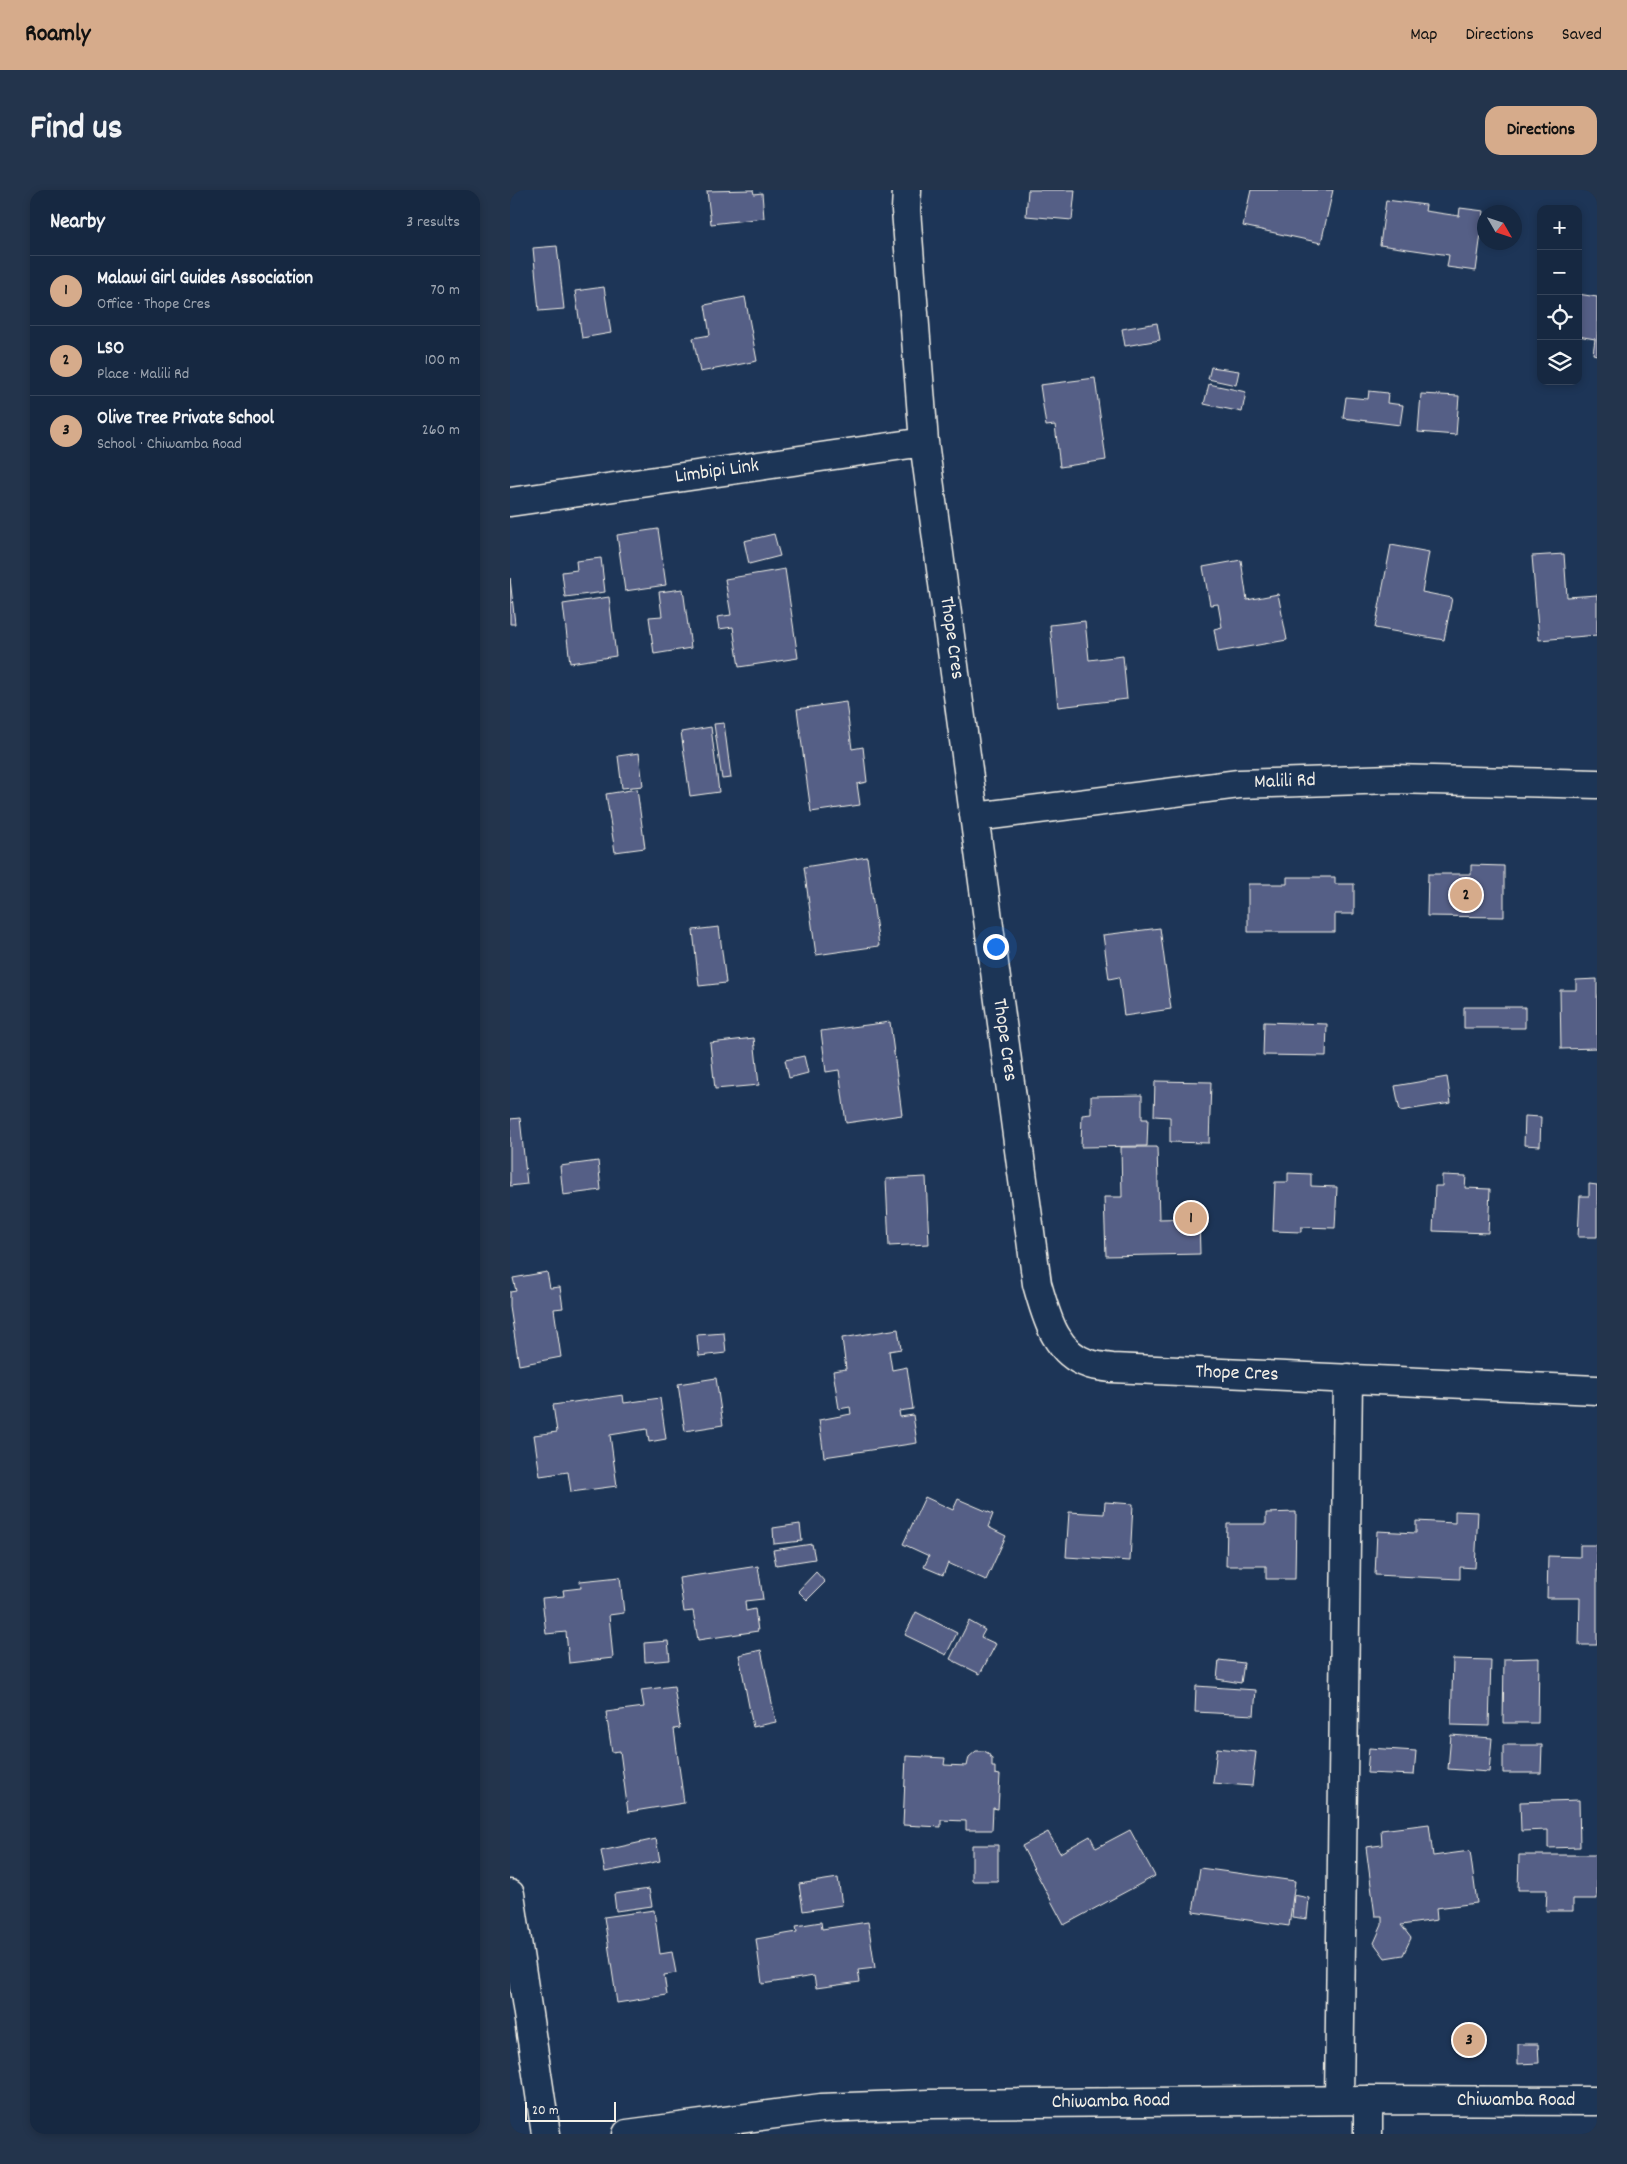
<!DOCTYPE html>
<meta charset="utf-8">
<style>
:root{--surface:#162841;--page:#23344c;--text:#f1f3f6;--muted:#9ea6b1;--line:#35445a;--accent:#d6ab8b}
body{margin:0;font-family:Dekko,sans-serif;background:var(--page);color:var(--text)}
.controls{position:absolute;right:15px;top:15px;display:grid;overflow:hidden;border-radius:10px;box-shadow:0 2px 8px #0003}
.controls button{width:45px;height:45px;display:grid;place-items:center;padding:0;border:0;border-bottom:1px solid var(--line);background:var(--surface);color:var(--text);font:25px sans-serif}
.compass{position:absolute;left:967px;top:15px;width:45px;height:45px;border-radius:50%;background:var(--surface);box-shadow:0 2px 8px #0003;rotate:129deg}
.scale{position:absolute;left:15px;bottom:12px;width:91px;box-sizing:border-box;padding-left:5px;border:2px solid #f4f1e8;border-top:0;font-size:14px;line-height:18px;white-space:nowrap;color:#f4f1e8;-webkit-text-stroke:4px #1d3557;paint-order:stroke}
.you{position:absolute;left:485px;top:756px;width:18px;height:18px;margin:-12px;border:4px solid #fff;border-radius:50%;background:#1a73e8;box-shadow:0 0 0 8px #1a73e833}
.badge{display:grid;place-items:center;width:32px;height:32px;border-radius:50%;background:var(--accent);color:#111;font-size:16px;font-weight:700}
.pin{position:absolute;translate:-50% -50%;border:2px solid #fff;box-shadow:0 1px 5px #0006}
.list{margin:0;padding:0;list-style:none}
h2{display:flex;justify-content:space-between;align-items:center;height:65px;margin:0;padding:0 20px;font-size:21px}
h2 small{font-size:16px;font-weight:400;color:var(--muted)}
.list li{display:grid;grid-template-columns:32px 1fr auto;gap:15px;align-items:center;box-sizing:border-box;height:70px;padding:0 20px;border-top:1px solid var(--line)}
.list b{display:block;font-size:19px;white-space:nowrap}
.list p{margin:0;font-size:16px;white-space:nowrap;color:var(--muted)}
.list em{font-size:16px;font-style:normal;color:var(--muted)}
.icon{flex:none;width:28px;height:28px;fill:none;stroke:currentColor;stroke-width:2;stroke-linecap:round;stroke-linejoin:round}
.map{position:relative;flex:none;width:1087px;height:1944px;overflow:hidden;border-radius:15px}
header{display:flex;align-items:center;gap:30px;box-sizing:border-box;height:70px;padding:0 25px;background:var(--accent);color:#111}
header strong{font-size:24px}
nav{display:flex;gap:28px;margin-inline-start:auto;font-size:18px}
.intro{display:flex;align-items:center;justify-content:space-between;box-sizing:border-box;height:120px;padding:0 30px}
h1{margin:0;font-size:35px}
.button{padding:12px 22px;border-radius:15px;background:var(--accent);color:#111;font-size:18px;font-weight:700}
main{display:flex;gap:30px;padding:0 30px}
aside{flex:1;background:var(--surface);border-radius:15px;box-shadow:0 2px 8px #0003}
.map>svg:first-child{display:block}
.building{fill:#545f86;stroke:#f4f1e8}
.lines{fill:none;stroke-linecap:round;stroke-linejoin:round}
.minor-casing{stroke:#f4f1e8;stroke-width:31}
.minor{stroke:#1d3557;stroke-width:28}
.labels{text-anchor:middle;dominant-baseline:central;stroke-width:4.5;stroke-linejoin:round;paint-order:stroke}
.street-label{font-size:20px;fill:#f4f1e8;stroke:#1d3557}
</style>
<header>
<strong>Roamly</strong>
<nav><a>Map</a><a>Directions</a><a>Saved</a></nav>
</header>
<div class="intro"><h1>Find us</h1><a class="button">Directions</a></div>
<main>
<aside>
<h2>Nearby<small>3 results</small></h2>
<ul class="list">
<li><span class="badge">1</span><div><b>Malawi Girl Guides Association</b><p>Office · Thope Cres</p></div><em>70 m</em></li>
<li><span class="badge">2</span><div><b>LSO</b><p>Place · Malili Rd</p></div><em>100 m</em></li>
<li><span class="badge">3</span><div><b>Olive Tree Private School</b><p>School · Chiwamba Road</p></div><em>260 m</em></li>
</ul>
</aside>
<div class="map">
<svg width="1087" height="1944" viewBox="0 0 1087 1944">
<rect width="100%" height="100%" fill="#1d3557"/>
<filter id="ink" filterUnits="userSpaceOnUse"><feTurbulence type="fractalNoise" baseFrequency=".02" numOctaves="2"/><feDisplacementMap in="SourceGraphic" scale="10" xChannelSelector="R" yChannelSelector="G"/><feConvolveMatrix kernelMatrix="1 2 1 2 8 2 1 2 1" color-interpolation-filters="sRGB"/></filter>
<g filter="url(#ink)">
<path class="building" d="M243,0L244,4L252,3L254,28L201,34L197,1Z
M518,0H565L562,30L516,26Z
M741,0H823L811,53L733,36Z
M876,10L916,15L915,21L949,26L950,18L974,21L966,81L937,77L939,65L870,55Z
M47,56L54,119L29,121L23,58Z
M94,97L101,143L72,148L65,101Z
M1068,104L1087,107V165L1083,164L1085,149L1068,146Z
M235,107L247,171L190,182L183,148L200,145L195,115Z
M647,133L650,150L615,156L612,139Z
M701,177L729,181L726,195L698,189Z
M585,188L596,270L550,277L545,235L536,236L530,195Z
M699,194L736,202L732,222L694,214Z
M859,201L878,203L877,213L893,215L890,235L833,228L836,207L858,209Z
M911,204L949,206L946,245L908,242Z
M148,339L156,395L115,401L107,345Z
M264,344L270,366L239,374L234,351Z
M881,355L919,362L912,402L942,408L934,450L865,438Z
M1054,364L1057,407L1087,405V445L1029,450L1022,366Z
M91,368L95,402L55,407L52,382L67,380L66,371Z
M731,370L737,410L768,404L777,450L708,462L704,439L712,437L708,414L700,415L693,377Z
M275,379L288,468L229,477L223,437L209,439L207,427L221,425L215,389Z
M0,388L5,434H0Z
M173,399L181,458L144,464L139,427L152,426L149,402Z
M99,407L106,466L60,473L53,414Z
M575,431L579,470L613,466L617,509L548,517L540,435Z
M336,512L342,559L353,557L357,592L347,594L350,615L301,622L287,519Z
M214,533L221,588L212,589L204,534Z
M201,537L209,602L180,606L171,542Z
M129,563L133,596L112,598L108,566Z
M127,599L135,658L105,662L96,604Z
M357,667L369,756L306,765L294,677Z
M961,675L994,676V727L917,726L918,684H961Z
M777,687H825V694H844V724H825V742H738V694H777Z
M209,737L216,793L189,796L183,740Z
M650,738L661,819L614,826L609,787L599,789L593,745Z
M1087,789V858L1051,859L1050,800H1066V790Z
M954,817H1015V838H954Z
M380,832L392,925L336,933L329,880L316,882L311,841Z
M754,832L817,834L816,866L753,865Z
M244,848L249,895L205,899L200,853Z
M294,866L298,883L279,888L275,870Z
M937,887L941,913L890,921L885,896Z
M645,891L701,892L699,953L660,952V927L644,926Z
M632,905V929H638L637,956L571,957L572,925L581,924V906Z
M1015,926L1031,927L1030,956L1014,955Z
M10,928L17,994L0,996V929Z
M611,957H647L649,1029L689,1028L690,1064L596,1066L594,1007H612Z
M88,971L91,1000L53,1005L50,976Z
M778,983L801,984V996L827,997L825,1038L791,1037V1042L763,1041L765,992H778Z
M932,985L956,986L955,998L980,999L978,1043L923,1041L925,996H932Z
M416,987L419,1054L379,1056L376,989Z
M1079,994L1087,995V1047H1068L1070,1006H1079Z
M37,1082L40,1098L50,1097L53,1118L44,1119L51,1167L9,1175L0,1117V1102L6,1101L3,1088Z
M388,1139L391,1159L379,1161L382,1180L397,1177L403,1219L389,1221L390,1227L403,1225L407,1253L314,1267L309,1230L341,1224L340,1217L329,1219L323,1181L336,1179L332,1148Z
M214,1143L216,1163L189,1166L187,1145Z
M206,1188L213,1235L175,1241L168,1194Z
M113,1205L114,1213L150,1208L156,1249L139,1252L137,1239L100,1245L107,1296L61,1302L58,1282L30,1286L24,1245L47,1242L43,1215Z
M415,1307L443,1320L448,1309L483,1324L478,1337L496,1346L476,1390L438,1373L433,1385L414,1377L419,1366L393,1354Z
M595,1312L623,1314L620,1371L556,1367L559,1322L594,1324Z
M945,1321L968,1322L965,1378L950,1377V1389L865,1385L867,1341L906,1343V1331L945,1333Z
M786,1322L785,1389H756V1376H716L717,1334H756V1323Z
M290,1334L292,1351L264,1354L263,1338Z
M302,1354L305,1369L266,1375L263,1360Z
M1070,1355H1087V1455H1069L1070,1408H1037L1038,1366L1070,1367Z
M248,1376L253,1409L235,1411L236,1421L245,1419L248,1441L188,1450L183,1421L174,1422L169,1388Z
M306,1382L315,1392L297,1410L288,1401Z
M110,1387L114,1423L99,1425L103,1468L59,1473L56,1442L36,1444L32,1408L54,1406L53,1400L71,1398L70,1391Z
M406,1422L447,1443L436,1465L395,1445Z
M459,1431L475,1440L471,1447L486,1454L470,1484L440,1469Z
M158,1451L160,1470L135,1472L134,1453Z
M251,1460L266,1532L243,1537L229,1465Z
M1029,1468L1028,1533H993L994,1469Z
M943,1469L981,1470L979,1536L941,1535Z
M709,1470L734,1473L731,1493L707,1489Z
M164,1496L170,1538L164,1539L174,1613L118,1622L110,1561L102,1562L96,1522L134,1517L131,1500Z
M686,1496L746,1500L744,1525L685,1522Z
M941,1545L982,1548L979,1582L938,1579Z
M993,1555H1032L1031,1583H993Z
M707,1558L746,1562L742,1596L703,1593Z
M859,1558L906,1561L904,1585L857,1583Z
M466,1561H474L478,1563L482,1569V1577H485V1584L490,1585L488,1619L483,1618L482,1640H456V1631L431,1630V1637L393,1635L396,1566L435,1568L434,1575L457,1576L459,1567Z
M1069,1610L1070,1657L1038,1658V1640L1011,1641L1010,1612Z
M919,1634L923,1666L960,1661L967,1713L926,1718L927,1730L891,1735L901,1748L893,1765L875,1768L864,1753L872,1735V1726H865L856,1657L872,1655L871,1640Z
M620,1640L645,1686L554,1735L512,1656L538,1642L550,1663L580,1646L586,1658Z
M146,1649L150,1671L95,1682L91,1661Z
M462,1655H488V1691H462Z
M1009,1665H1087V1709H1063V1721H1036L1037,1700H1008Z
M690,1678L785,1691L779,1736L683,1722Z
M328,1688L332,1715L293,1721L289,1694Z
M139,1699L142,1716L106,1721L104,1704Z
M784,1705L799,1708L797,1729L782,1727Z
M144,1720L150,1764L162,1762L166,1783L154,1785L157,1805L107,1813L94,1727Z
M311,1732L312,1739L358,1732L365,1778L348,1780L350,1792L306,1798L304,1786L252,1794L246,1749L287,1742L286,1736Z
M1008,1854H1028L1029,1873L1008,1874Z"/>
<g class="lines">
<g class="minor-casing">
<path id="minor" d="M397,0L396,20L414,252L527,1094C536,1124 544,1163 579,1174C586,1176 594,1177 602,1178L1087,1200
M0,312L414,252
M465,627L729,594L883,589L1087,594
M0,1704L36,1944
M829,1910L838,1188
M117,1944L311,1918L420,1914L858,1910L1087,1911
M858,1944V1910"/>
</g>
<use href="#minor" class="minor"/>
</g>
</g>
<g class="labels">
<g class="street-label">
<text transform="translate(207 282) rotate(-8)">Limbipi Link</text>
<text transform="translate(441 448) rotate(82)">Thope Cres</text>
<text transform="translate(775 592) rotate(-2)">Malili Rd</text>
<text transform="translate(494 850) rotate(82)">Thope Cres</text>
<text transform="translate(727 1184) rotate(2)">Thope Cres</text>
<text x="1006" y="1911">Chiwamba Road</text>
<text transform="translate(601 1912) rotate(-1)">Chiwamba Road</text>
</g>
</g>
</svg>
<div class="controls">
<button>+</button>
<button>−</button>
<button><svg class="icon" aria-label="locate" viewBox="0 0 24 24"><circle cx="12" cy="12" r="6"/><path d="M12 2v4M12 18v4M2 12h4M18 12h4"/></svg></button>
<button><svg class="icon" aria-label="layers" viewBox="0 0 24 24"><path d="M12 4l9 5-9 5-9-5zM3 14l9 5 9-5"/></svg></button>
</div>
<svg class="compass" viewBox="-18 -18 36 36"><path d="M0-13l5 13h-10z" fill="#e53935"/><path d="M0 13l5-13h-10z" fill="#9ea6b1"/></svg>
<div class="scale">20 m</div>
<div class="you"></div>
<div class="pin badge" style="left:681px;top:1028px">1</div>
<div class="pin badge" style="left:956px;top:705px">2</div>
<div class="pin badge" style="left:959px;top:1850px">3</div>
</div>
</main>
